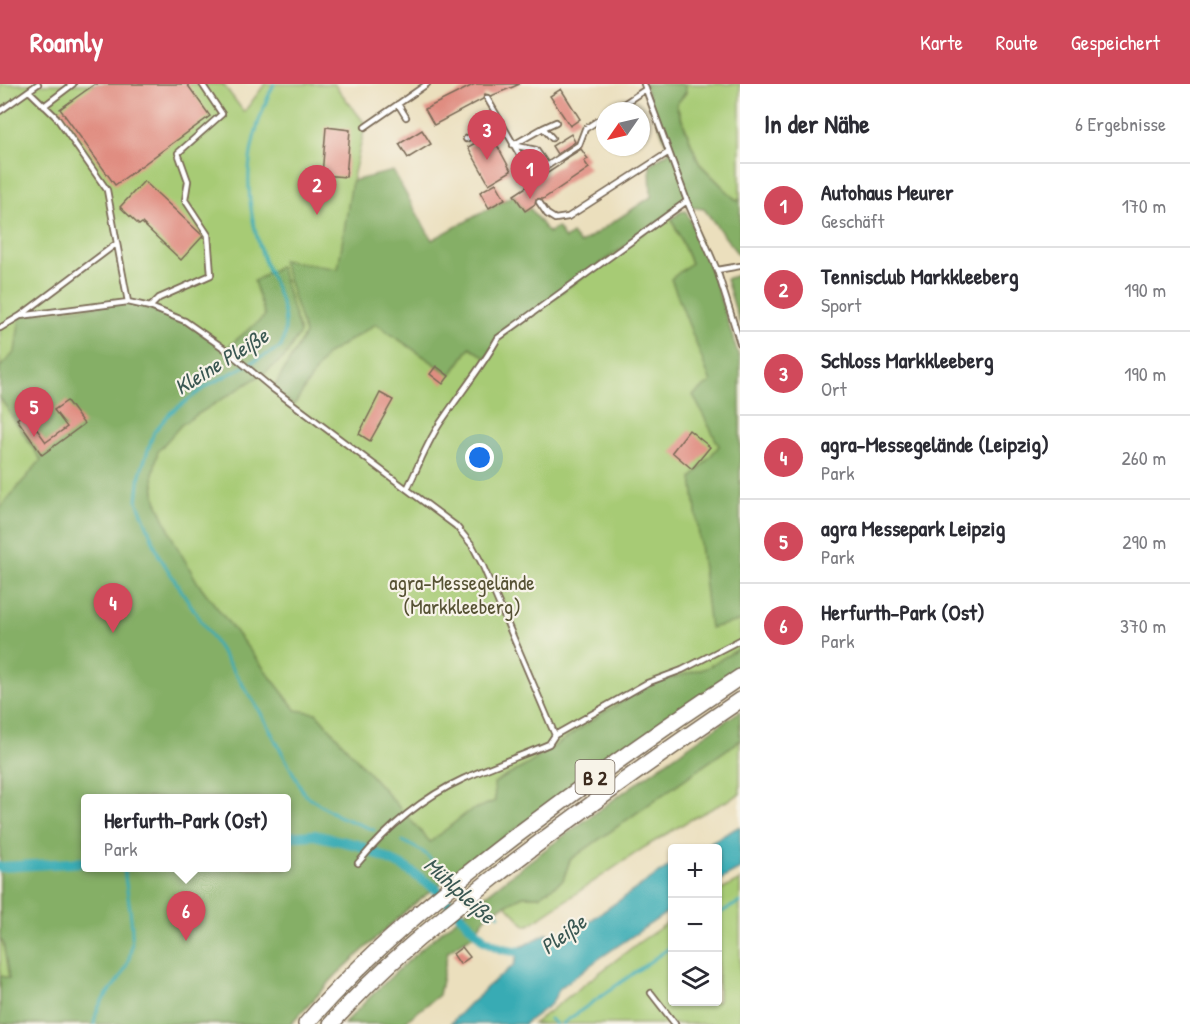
<!DOCTYPE html>
<html lang="de">
<meta charset="utf-8">
<style>
:root{--surface:#fff;--page:#f2f2f3;--text:#2b2b33;--muted:#7c7c81;--line:#e1e1e2;--accent:#d1495b}
body{margin:0;font-family:"Patrick Hand",sans-serif;background:var(--page);color:var(--text)}
.controls{position:absolute;right:18px;bottom:18px;display:grid;overflow:hidden;border-radius:6px;box-shadow:0 2px 4px #0004}
.controls button{width:54px;height:54px;display:grid;place-items:center;padding:0;border:0;border-bottom:2px solid var(--line);background:var(--surface);color:var(--text);font:30px sans-serif}
.compass{position:absolute;left:596px;top:18px;width:54px;height:54px;border-radius:50%;background:var(--surface);box-shadow:0 2px 4px #0004;rotate:236deg}
.you{position:absolute;left:480px;top:374px;width:21px;height:21px;margin:-15px;border:4px solid #fff;border-radius:50%;background:#1a73e8;box-shadow:0 0 0 9px #1a73e833}
.badge{display:grid;place-items:center;width:39px;height:39px;border-radius:50%;background:var(--accent);color:#fff;font-size:20px;font-weight:700}
.pin{position:absolute;translate:-50% -50px;filter:drop-shadow(0 2px 3px #0008)}
.pin::after{content:'';position:absolute;top:32px;width:21px;height:18px;background:inherit;clip-path:polygon(0 0,100% 0,50% 100%)}
.popup{position:absolute;left:81px;top:710px;width:210px;height:78px;box-sizing:border-box;display:grid;place-content:center;border-radius:6px;background:var(--surface);filter:drop-shadow(0 2px 4px #0005);font-size:20px;white-space:nowrap;color:var(--muted)}
.popup b{font-size:22px;color:var(--text)}
.popup::after{content:'';position:absolute;left:50%;top:100%;margin-left:-12px;border:12px solid transparent;border-top-color:var(--surface)}
.list{margin:0;padding:0;list-style:none}
h2{display:flex;justify-content:space-between;align-items:center;height:78px;margin:0;padding:0 24px;font-size:26px}
h2 small{font-size:20px;font-weight:400;color:var(--muted)}
.list li{display:grid;grid-template-columns:39px 1fr auto;gap:18px;align-items:center;box-sizing:border-box;height:84px;padding:0 24px;border-top:2px solid var(--line)}
.list b{display:block;font-size:22px;white-space:nowrap}
.list p{margin:0;font-size:20px;white-space:nowrap;color:var(--muted)}
.list em{font-size:20px;font-style:normal;color:var(--muted)}
.icon{flex:none;width:33px;height:33px;fill:none;stroke:currentColor;stroke-width:2;stroke-linecap:round;stroke-linejoin:round}
.map{position:relative;flex:none;width:740px;height:940px;overflow:hidden}
header{display:flex;align-items:center;gap:36px;box-sizing:border-box;height:84px;padding:0 30px;background:var(--accent);color:#fff}
header strong{font-size:28px}
nav{display:flex;gap:33px;margin-inline-start:auto;font-size:21px}
main{display:flex}
aside{flex:1;background:var(--surface)}
.map>svg:first-child{display:block}
.green{fill:#a7cb75;stroke:#717a4a;stroke-width:1.5;fill-rule:evenodd}
.forest{fill:#85af66;stroke:#606c42;stroke-width:1.5;fill-rule:evenodd}
.water{fill:#39abb4;stroke:#3a6a69;stroke-width:1.5}
.lines{fill:none;stroke-linecap:round;stroke-linejoin:round}
.stream{stroke:#39abb4;stroke-width:3}
.canal{stroke:#39abb4;stroke-width:10}
.building{fill:#e08d81}
.service-casing{stroke:#796956;stroke-width:8}
.trunk-casing{stroke:#796956;stroke-width:18}
.service{stroke:#fff;stroke-width:4.5}
.trunk{stroke:#fff;stroke-width:15}
.labels{text-anchor:middle;dominant-baseline:central;stroke-width:4.5;stroke-linejoin:round;paint-order:stroke}
.shield{fill:#f7f3e8;stroke:#73665b;stroke-width:1.5}
.shield-label{font-size:20px;font-weight:bold;fill:#3b2a1e}
.park-label{font-size:21px;fill:#565234;stroke:#f7f3e8}
.water-label{font-size:22px;font-style:italic;fill:#3a5752;stroke:#f7f3e8}
</style>
<header>
<strong>Roamly</strong>
<nav><a>Karte</a><a>Route</a><a>Gespeichert</a></nav>
</header>
<main>
<div class="map">
<svg width="740" height="940" viewBox="0 0 740 940">
<rect width="100%" height="100%" fill="#f7f3e8"/>
<filter id="ink" filterUnits="userSpaceOnUse"><feTurbulence type="fractalNoise" baseFrequency=".0167" numOctaves="2"/><feDisplacementMap in="SourceGraphic" scale="12" xChannelSelector="R" yChannelSelector="G"/><feConvolveMatrix kernelMatrix="1 2 1 2 8 2 1 2 1" color-interpolation-filters="sRGB"/></filter>
<filter id="wash" filterUnits="userSpaceOnUse"><feTurbulence type="fractalNoise" baseFrequency=".008" numOctaves="4" result="noise"/><feDisplacementMap in="SourceGraphic" scale="24" xChannelSelector="R" yChannelSelector="G"/><feGaussianBlur stdDeviation="1.35" result="paint"/><feColorMatrix in="noise" values="0 0 0 0 0 0 0 0 0 0 0 0 0 0 0 0 0 1.4 0 .05"/><feComposite in="paint" operator="in"/></filter>
<g filter="url(#wash)">
<rect width="100%" height="100%" fill="#ebdfbd"/>
<path class="green" d="M0,0H223L244,28L265,0H334L367,42L365,43L352,97L376,240L451,291L470,263L498,254L669,130L691,179L740,327V585L449,793L409,824L336,891L291,940H0ZM86,714H286V784H86Z
M684,0H740V115L737,117L699,79L676,20L686,9Z
M740,656V710L688,737L645,763L529,841H525L505,820L523,812H540L563,796L570,776Z
M740,796V940H533L638,859L672,836V918H718V808Z"/>
<path class="forest" d="M644,0H684L686,8L676,21L699,79L737,117L740,115V173L704,125L689,123L687,117L498,254L487,275L470,263L451,291L376,240L326,271L294,321L273,305L305,250L282,176L338,185L352,97L393,87L432,156L514,111L525,127L530,124L548,149L557,143L565,155L572,150L580,160L651,113L650,80L669,68Z
M686,127L712,188L740,276V537L710,544L692,394L719,362L693,311L711,298L671,195L691,179L672,135L680,128Z
M280,182L300,249L285,273L266,288L182,340L158,367L153,391L156,416L175,459L198,499L296,626L316,629L430,758L468,728L495,717L494,699L527,681L603,629L654,599L706,584L740,564V585L449,793L409,824L336,891L291,940H0V892L9,894L3,859L0,855V424L41,376L0,314V283L15,268L20,232L128,218L185,237L225,265L265,232L254,197ZM86,714H286V784H86Z
M740,190V240L726,195Z
M740,627V656L570,776L563,796L540,812H523L489,829L472,852L448,867L439,911L402,940H344C410,869 487,808 565,751C623,708 681,667 740,627Z"/>
<path class="water" d="M740,742V785L718,797V764H700Z
M672,780V825L600,874L560,904L551,920L524,940H450L470,919L475,916L487,903L514,881L517,871H514L515,863L519,864L548,849L552,853L572,849Z"/>
<g class="lines">
<path class="stream" d="M274,0C245,60 241,106 262,170C273,202 294,229 281,263L207,302L170,329L154,348L140,390L137,417L159,472L259,626L305,711L338,732L374,746
M403,757L423,768L446,789
M486,819L499,831
M718,830L740,818
M550,935L556,940
M94,940C97,915 111,909 123,889C141,858 127,817 124,784
M562,940L672,862"/>
<path class="canal" d="M286,753L314,751L358,761L404,783L435,804L484,856L502,865L528,869
M0,783L86,778"/>
</g>
<g id="blocks">
<path class="building" d="M95,0H187L210,32L115,101L60,25Z
M475,0H520L491,12L485,10L483,15L434,41L425,25Z
M561,5L580,35L570,42L550,12Z
M326,43L350,46L346,93L322,91Z
M422,46L431,60L408,74L399,60Z
M491,50L511,87L489,100L468,63Z
M571,50L575,58L557,70L552,62Z
M581,65L588,75L584,77L589,84L543,115H536L535,120L525,127L514,111L563,79L562,77Z
M144,97L203,152L181,176L142,139L139,141L120,123Z
M496,99L505,115L489,124L480,108Z
M436,282L449,292L443,300L430,290Z
M380,309L393,316L370,357L359,350Z
M67,317L84,340L42,371L17,335L25,329L46,358L67,343L54,326Z
M689,346L710,363L692,385L672,368Z
M462,863L470,873L460,880L453,870Z"/>
</g>
</g>
<g filter="url(#ink)">
<use href="#blocks" fill-opacity="0" stroke="#796956" stroke-width="1.5"/>
<g class="lines">
<g class="service-casing">
<path id="service" d="M644,0L687,117L717,186L740,259
M29,7L56,33L107,106L128,218
M487,14L526,82
M398,20L406,33
M44,22L73,0
M0,27L38,0
M613,27L646,5
M365,43L427,0
M552,54L543,44L556,38
M466,55L499,36
M515,60L543,44
M513,61L536,66L547,82L579,61L585,45L605,32
M539,118L547,130L555,135L568,133L669,68
M717,186L740,182
M150,223L159,214L211,191L208,151L185,116L188,97L178,69L222,30L202,0
M20,232L128,218L150,223L185,237L225,265L273,305L456,442L472,461L482,480L555,651
M0,244L20,232L116,160
M407,405C419,382 427,357 443,335C461,308 482,283 498,254L687,117
M358,779C386,745 422,714 463,695C491,682 521,672 549,660L555,651L647,599L682,586L740,556
M651,909L675,940"/>
</g>
<g class="trunk-casing">
<path id="trunk" d="M306,940C367,869 439,811 513,754C587,698 663,644 740,593
M331,940C379,885 436,839 493,794C573,732 656,673 740,616"/>
</g>
<use href="#service" class="service"/>
<use href="#trunk" class="trunk"/>
</g>
</g>
<g class="labels">
<rect class="shield" x="575.5" y="676" width="39" height="34" rx="4.5"/>
<g class="shield-label">
<text x="595" y="693">B 2</text>
</g>
<g class="park-label">
<text x="462" y="498">agra-Messegelände<tspan x="462" dy="24">(Markkleeberg)</tspan></text>
</g>
<g class="water-label">
<text transform="translate(221 277) rotate(-32)">Kleine Pleiße</text>
<text transform="translate(460 806) rotate(42)">Mühlpleiße</text>
<text transform="translate(563 850) rotate(-37)">Pleiße</text>
</g>
</g>
</svg>
<div class="controls">
<button>+</button>
<button>−</button>
<button><svg class="icon" aria-label="layers" viewBox="0 0 24 24"><path d="M12 4l9 5-9 5-9-5zM3 14l9 5 9-5"/></svg></button>
</div>
<svg class="compass" viewBox="-18 -18 36 36"><path d="M0-13l5 13h-10z" fill="#e53935"/><path d="M0 13l5-13h-10z" fill="#7c7c81"/></svg>
<div class="you"></div>
<div class="pin badge" style="left:530px;top:115px">1</div>
<div class="pin badge" style="left:317px;top:131px">2</div>
<div class="pin badge" style="left:487px;top:76px">3</div>
<div class="pin badge" style="left:113px;top:549px">4</div>
<div class="pin badge" style="left:34px;top:353px">5</div>
<div class="pin badge" style="left:186px;top:857px">6</div>
<div class="popup"><b>Herfurth-Park (Ost)</b>Park</div>
</div>
<aside>
<h2>In der Nähe<small>6 Ergebnisse</small></h2>
<ul class="list">
<li><span class="badge">1</span><div><b>Autohaus Meurer</b><p>Geschäft</p></div><em>170 m</em></li>
<li><span class="badge">2</span><div><b>Tennisclub Markkleeberg</b><p>Sport</p></div><em>190 m</em></li>
<li><span class="badge">3</span><div><b>Schloss Markkleeberg</b><p>Ort</p></div><em>190 m</em></li>
<li><span class="badge">4</span><div><b>agra-Messegelände (Leipzig)</b><p>Park</p></div><em>260 m</em></li>
<li><span class="badge">5</span><div><b>agra Messepark Leipzig</b><p>Park</p></div><em>290 m</em></li>
<li><span class="badge">6</span><div><b>Herfurth-Park (Ost)</b><p>Park</p></div><em>370 m</em></li>
</ul>
</aside>
</main>
